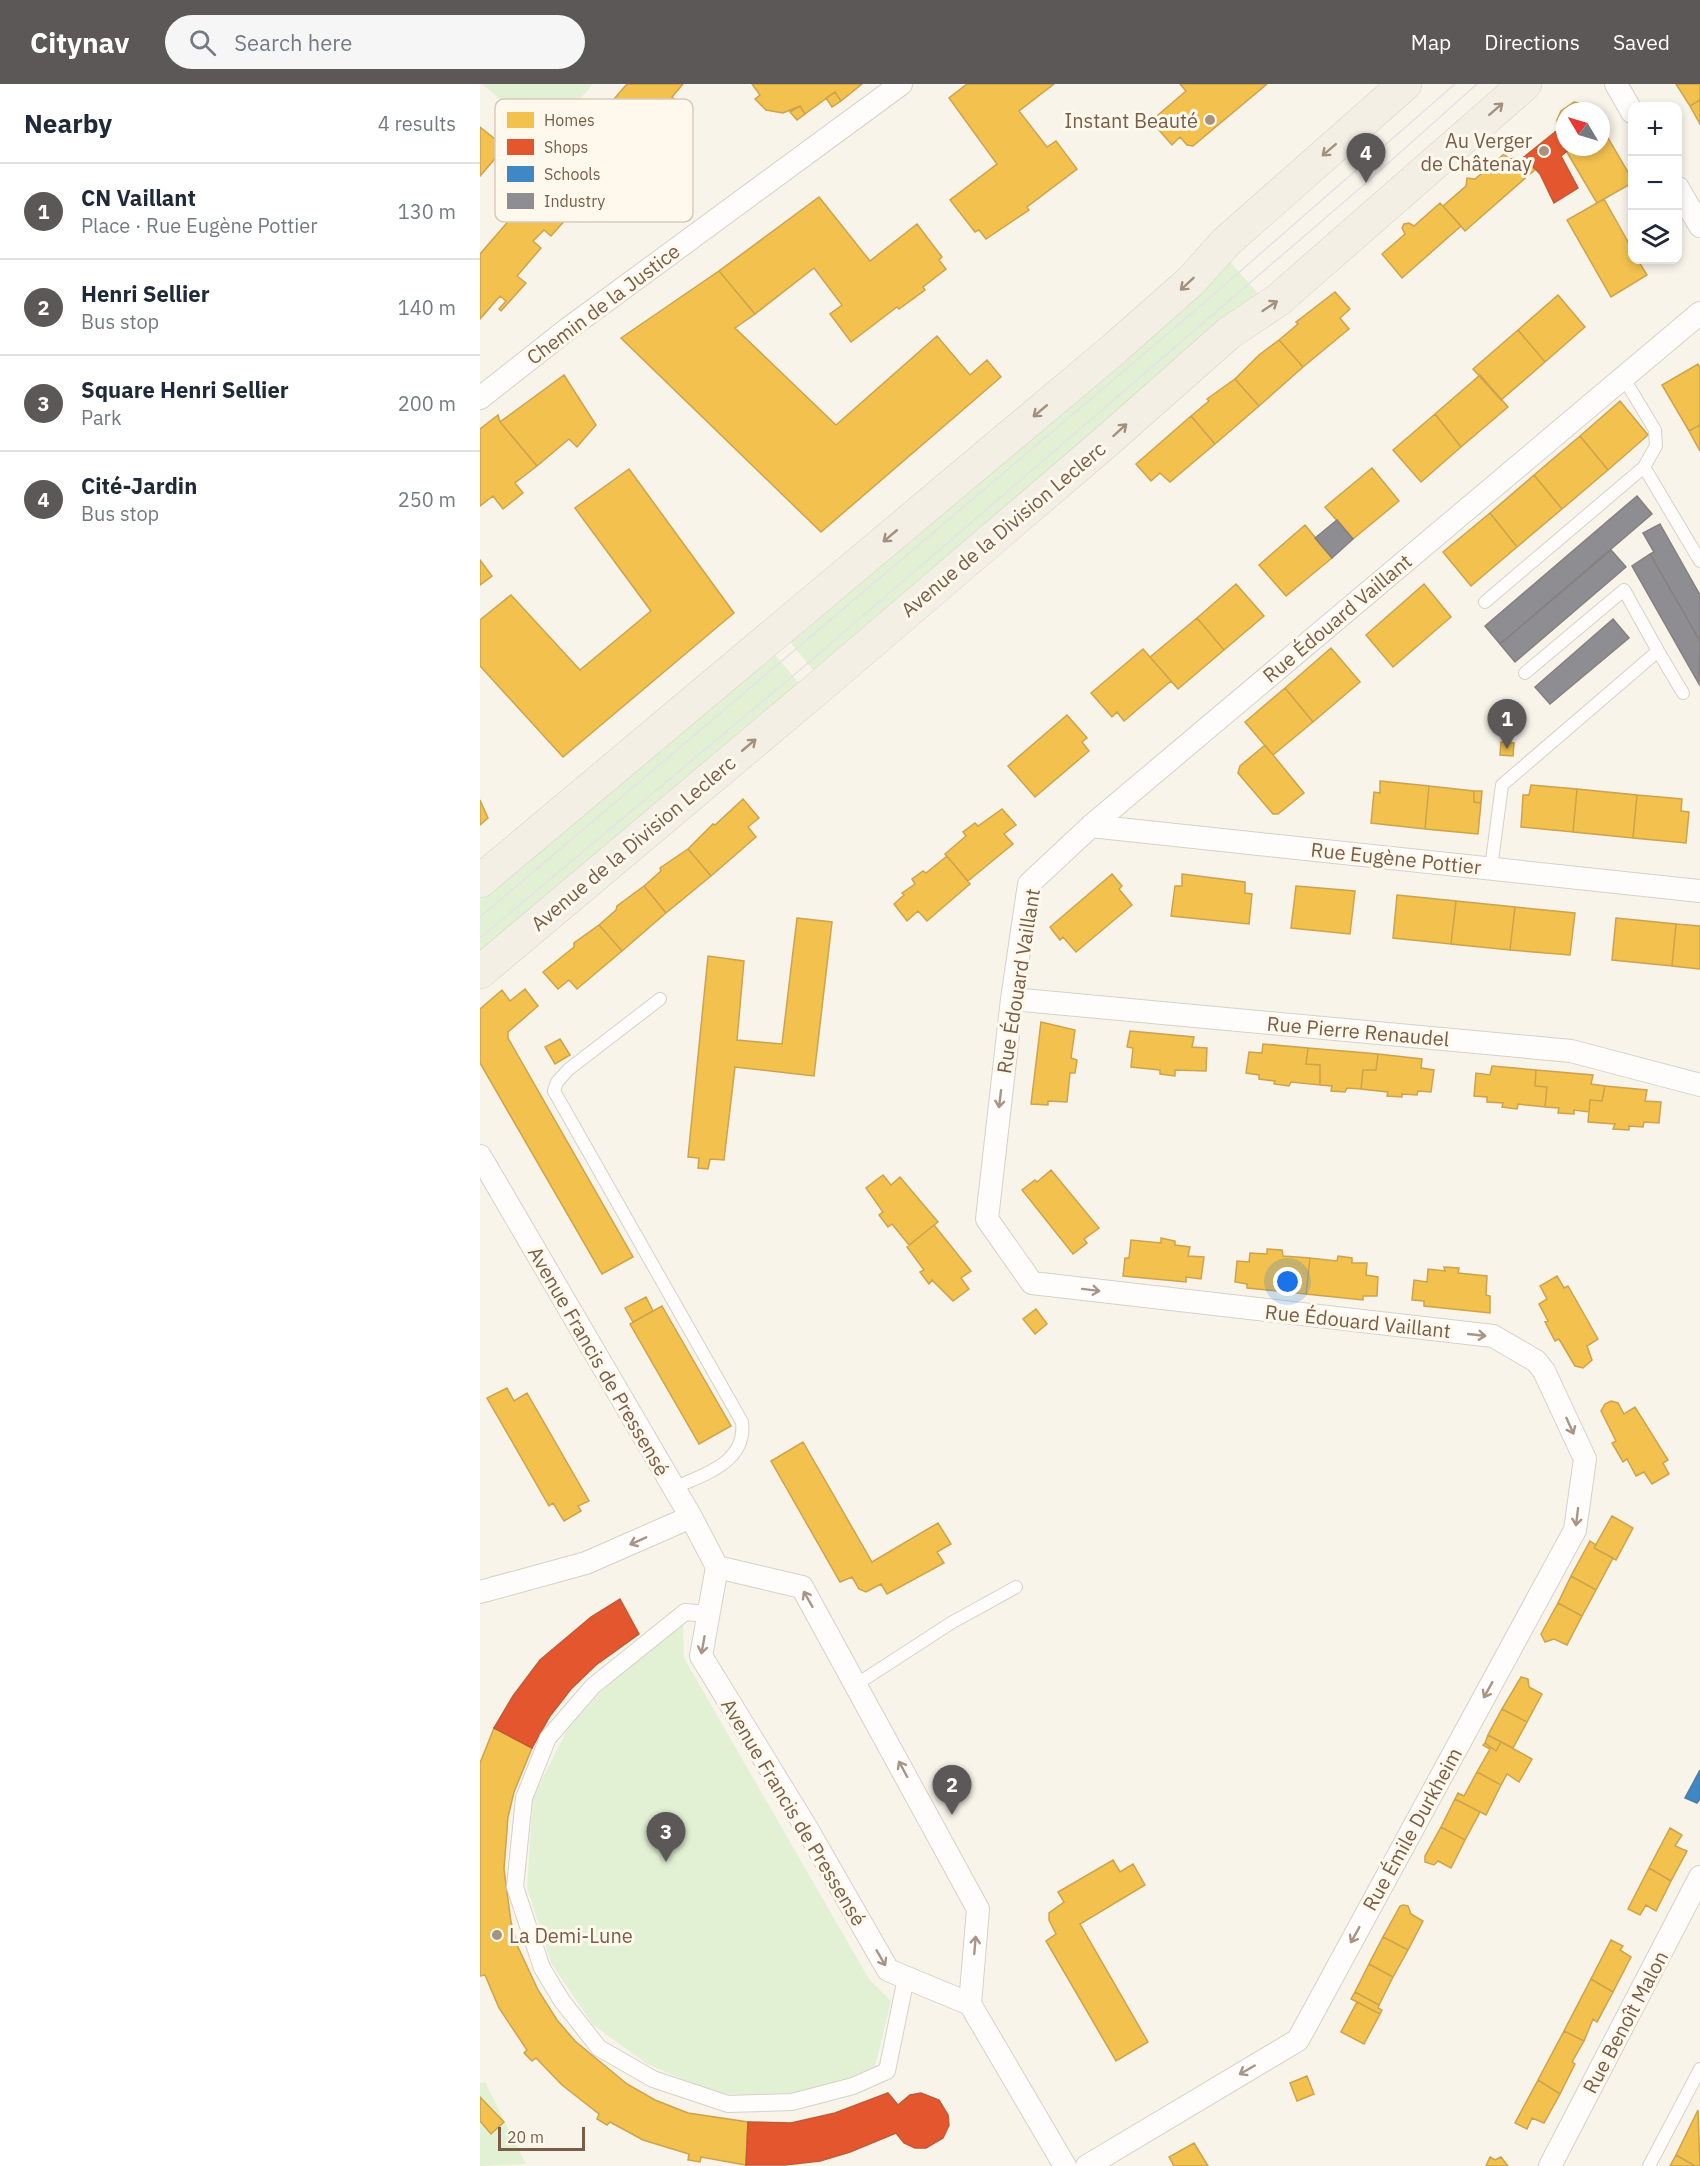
<!DOCTYPE html>
<meta charset="utf-8">
<style>
:root{--surface:#fff;--page:#f6f6f7;--text:#1f2937;--muted:#747a83;--line:#e0e1e3;--accent:#5c5858}
body{margin:0;font-family:"IBM Plex Sans",sans-serif;background:var(--page);color:var(--text)}
.controls{position:absolute;right:18px;top:18px;display:grid;overflow:hidden;border-radius:12px;box-shadow:0 3px 9px #0003}
.controls button{width:54px;height:54px;display:grid;place-items:center;padding:0;border:0;border-bottom:2px solid var(--line);background:var(--surface);color:var(--text);font:30px sans-serif}
.compass{position:absolute;left:1076px;top:18px;width:54px;height:54px;border-radius:50%;background:var(--surface);box-shadow:0 3px 9px #0003;rotate:308deg}
.scale{position:absolute;left:18px;bottom:15px;width:87px;box-sizing:border-box;padding-left:6px;border:3px solid #7a5d47;border-top:0;font-size:16px;line-height:21px;white-space:nowrap;color:#7a5d47;-webkit-text-stroke:4px #fff9ed;paint-order:stroke}
.you{position:absolute;left:808px;top:1198px;width:21px;height:21px;margin:-15px;border:4px solid #fff;border-radius:50%;background:#1a73e8;box-shadow:0 0 0 9px #1a73e833}
.badge{display:grid;place-items:center;width:39px;height:39px;border-radius:50%;background:var(--accent);color:#fff;font-size:20px;font-weight:700}
.pin{position:absolute;translate:-50% -50px;filter:drop-shadow(0 2px 3px #0008)}
.pin::after{content:'';position:absolute;top:32px;width:21px;height:18px;background:inherit;clip-path:polygon(0 0,100% 0,50% 100%)}
.list{margin:0;padding:0;list-style:none}
h2{display:flex;justify-content:space-between;align-items:center;height:78px;margin:0;padding:0 24px;font-size:26px}
h2 small{font-size:20px;font-weight:400;color:var(--muted)}
.list li{display:grid;grid-template-columns:39px 1fr auto;gap:18px;align-items:center;box-sizing:border-box;height:96px;padding:0 24px;border-top:2px solid var(--line)}
.list b{display:block;font-size:22px;white-space:nowrap}
.list p{margin:0;font-size:20px;white-space:nowrap;color:var(--muted)}
.list em{font-size:20px;font-style:normal;color:var(--muted)}
.icon{flex:none;width:33px;height:33px;fill:none;stroke:currentColor;stroke-width:2;stroke-linecap:round;stroke-linejoin:round}
.map{position:relative;flex:none;width:1220px;height:2082px;overflow:hidden}
header{display:flex;align-items:center;gap:36px;box-sizing:border-box;height:84px;padding:0 30px;background:var(--accent);color:#fff}
header strong{font-size:28px}
nav{display:flex;gap:33px;margin-inline-start:auto;font-size:21px}
.search{width:420px;height:54px;background:var(--page);display:flex;align-items:center;gap:15px;box-sizing:border-box;padding:0 21px;border-radius:33px;color:var(--muted);font-size:22px}
main{display:flex}
aside{flex:1;background:var(--surface)}
.map>svg:first-child{display:block}
.green{fill:#e2f1d3}
.homes{fill:#f2c14e;stroke:#cea34c;stroke-width:1.5}
.shops{fill:#e4572e;stroke:#c45936;stroke-width:1.5}
.schools{fill:#3f88c5;stroke:#517b9f;stroke-width:1.5}
.industry{fill:#8d8d92;stroke:#877f7c;stroke-width:1.5}
.lines{fill:none;stroke-linecap:round;stroke-linejoin:round}
.service-casing{stroke:#d7d1c8;stroke-width:14}
.pedestrian-casing{stroke:#d7d1c8;stroke-width:18}
.minor-casing{stroke:#d7d1c8;stroke-width:24}
.primary-casing{stroke:#dad1c8;stroke-width:34}
.service{stroke:#fefdfc;stroke-width:12}
.pedestrian{stroke:#fefdfc;stroke-width:16}
.minor{stroke:#fefdfc;stroke-width:22}
.primary{stroke:#f3efe5;stroke-width:33}
.tram{stroke:#e5e2e5;stroke-width:1.5}
.oneway{stroke:#a4907e}
.oneway2{stroke:#a89586}
.poi-dot{fill:#a69280;stroke:#fff9ed;stroke-width:2}
.labels{text-anchor:middle;dominant-baseline:central;stroke-width:6;stroke-linejoin:round;paint-order:stroke}
.poi-label{font-size:20px;fill:#7a5d47;stroke:#fff9ed;text-anchor:end}
.street-label{font-size:20px;fill:#7a5d47;stroke:#fff9ed}
.key{fill:#fff9ed;stroke:#d7cabb;stroke-width:1.5}
.key-label{font-size:16px;fill:#7a5d47}
</style>
<header>
<strong>Citynav</strong>
<div class="search"><svg class="icon" aria-label="search" viewBox="0 0 24 24"><circle cx="10" cy="10" r="6"/><path d="M15 15l6 6"/></svg>Search here</div>
<nav><a>Map</a><a>Directions</a><a>Saved</a></nav>
</header>
<main>
<aside>
<h2>Nearby<small>4 results</small></h2>
<ul class="list">
<li><span class="badge">1</span><div><b>CN Vaillant</b><p>Place · Rue Eugène Pottier</p></div><em>130 m</em></li>
<li><span class="badge">2</span><div><b>Henri Sellier</b><p>Bus stop</p></div><em>140 m</em></li>
<li><span class="badge">3</span><div><b>Square Henri Sellier</b><p>Park</p></div><em>200 m</em></li>
<li><span class="badge">4</span><div><b>Cité-Jardin</b><p>Bus stop</p></div><em>250 m</em></li>
</ul>
</aside>
<div class="map">
<svg width="1220" height="2082" viewBox="0 0 1220 2082">
<rect width="100%" height="100%" fill="#f8f4ea"/>
<path class="green" d="M2,0H113L66,54Z
M744,171L784,216L338,592L306,553Z
M291,566L323,604L0,877V811Z
M203,1539L204,1574L389,1895L411,1917L394,1987L305,2012L237,2010L167,1980L113,1941L71,1879L47,1804L53,1713L87,1646L124,1604L174,1560Z
M5,1998L46,2080L0,2082V1999Z"/>
<path class="homes" d="M147,0H203L192,13L200,19L176,48L181,39L175,33L113,104L119,109L128,103L103,132L95,125L71,152L64,146L53,157L61,164L37,192L46,199L21,227L19,225L26,217L20,212L0,235V170Z
M272,0H382L361,17L355,8L325,30L320,22L303,29L286,26L275,15L280,11Z
M487,0H574L539,27L567,63L576,57L597,85L547,123L549,126L506,155L499,146L495,148L470,116L517,80L469,14Z
M700,0H787L713,62L707,61L700,53L692,61L671,37L706,7Z
M1196,0H1220V16L1210,22Z
M355,8L361,17L352,23L346,14Z
M1220,16V40L1210,22Z
M1094,18L1104,20L1112,27H1085V63H1121V42L1152,95V99L1117,119L1075,48L1079,46L1077,36L1081,27Z
M320,22L325,30L317,36L310,28Z
M0,43L25,63L0,92Z
M1024,70L1029,75L1036,74L1050,90L985,147L963,122L986,102L987,94L995,95Z
M1044,73L1055,86L1050,90L1038,77Z
M339,113L390,177L437,140L462,173L459,176L466,185L443,203L445,206L419,225L417,223L371,258L350,230L362,221L334,184L275,230L239,187Z
M1124,115L1152,165V176H1158L1167,191L1131,213L1087,136Z
M960,119L981,142L922,194L902,170L925,150L922,144L924,140L929,139L934,142Z
M239,187L275,230L255,244L356,341L457,252L490,291L507,276L521,293L341,448L141,254Z
M855,208L870,225L860,234L869,245L823,283L799,256L818,240L816,238Z
M1078,211L1105,243L1065,278L1038,246Z
M1038,246L1065,278L1021,316L993,285Z
M799,256L823,283L779,322L755,295L779,271Z
M1218,280L1220,284V341L1209,347L1182,301Z
M84,291L116,341L97,363L89,355L57,382L20,338Z
M1000,291L1028,323L981,363L955,330Z
M755,295L779,322L735,360L711,332L729,317L727,315Z
M1140,317L1168,351L1128,386L1100,352Z
M955,330L981,363L941,398L913,366Z
M18,331L20,338L57,382L35,399L43,409L23,425L13,412L0,422V345Z
M711,332L735,360L690,398L680,389L671,397L656,380Z
M1220,341V367L1209,347Z
M1100,352L1128,386L1082,425L1054,391Z
M892,384L919,417L873,455L845,423Z
M149,385L254,529L83,673L0,582V536L31,511L100,586L171,527L95,424Z
M1054,391L1082,425L1037,463L1010,429Z
M1010,429L1037,463L991,502L963,468Z
M825,441L852,474L806,512L779,481Z
M0,476L12,492L0,501Z
M756,500L784,532L744,566L717,534Z
M944,500L971,533L913,583L886,551Z
M717,534L744,566L698,605L670,573Z
M851,564L880,598L833,638L805,604Z
M663,565L691,597L644,637L637,628L632,633L611,609Z
M805,604L833,638L793,671L765,638Z
M587,631L607,654L602,658L609,667L555,713L528,682Z
M1021,658L1034,659L1033,672L1020,671Z
M785,661L824,709L798,730H793L758,689L760,682Z
M900,697L949,702L945,745L891,739L894,708L900,709Z
M1051,701L1097,705L1093,748L1041,743L1043,711H1049Z
M949,702L994,707V718L1001,719L998,750L945,745Z
M1097,705L1157,711L1153,754L1093,748Z
M994,707H1002L1001,719L994,718Z
M1157,711L1202,715L1201,727L1209,728L1206,759L1153,754Z
M263,715L279,734L268,743L276,753L231,792L208,765L233,740L235,741Z
M0,716L8,734L0,741Z
M522,725L536,741L524,750L533,760L488,797L465,770L486,752L483,748L495,739L498,742Z
M208,765L231,792L186,829L164,802L181,787L180,784Z
M467,772L490,800L447,837L438,827L427,837L414,820L424,811L422,809L435,800L432,795L443,787L446,789Z
M632,790L642,802L639,805L652,821L596,868L583,853L580,856L570,843Z
M702,790L765,798V809L772,810L769,840L691,832L695,802H702Z
M164,802L186,829L142,867L119,841L136,826L137,822Z
M816,802L875,807L870,850L811,844Z
M917,811L976,817L971,860L913,854Z
M976,817L1035,823L1030,866L971,860Z
M1035,823L1095,829L1090,871L1030,866Z
M317,834L352,838L334,992L255,983L244,1076L230,1075L228,1085L218,1084L219,1074L208,1073L228,872L264,877L257,956L302,960Z
M1136,834L1196,840L1192,882L1132,876Z
M1196,840L1220,842V885L1192,882Z
M119,841L142,867L97,905L89,896L78,905L63,888L94,863V859Z
M45,905L58,922L28,948V954L153,1173L122,1190L0,979V925L22,906L30,917Z
M561,938L595,946L591,974L597,976L595,989H590L587,1018L568,1017V1021L551,1020Z
M650,947L714,953L712,963L727,964L726,987L695,986V992L680,990V986L651,983L653,964L647,963Z
M80,955L90,971L75,980L65,963Z
M783,960L828,964L826,980L840,981V1001L811,998L809,1002L794,1000L795,997L779,995V991L766,989L769,968L782,969Z
M828,964L898,970L896,986H883L881,1005L867,1004L865,1008L851,1007L852,1002L840,1001V981L826,980Z
M898,970L942,975L941,984L954,986L951,1008L938,1007L937,1011L922,1010V1013L907,1012L908,1008L881,1005L883,986H896Z
M1012,982L1056,986L1055,1002L1067,1003L1065,1023L1038,1020L1037,1025L1022,1023L1023,1019L1007,1018V1013L994,1012L996,989L1010,991Z
M1056,986L1113,991L1111,1000L1125,1002L1122,1017L1110,1016L1109,1028L1094,1026V1030L1078,1029L1079,1024L1065,1023L1067,1003L1055,1002Z
M1125,1002L1167,1006L1165,1017L1181,1018L1179,1039L1164,1038L1163,1043L1149,1042V1046L1133,1045L1135,1040L1108,1038L1110,1016L1122,1017Z
M571,1086L619,1144L604,1155L607,1159L593,1170L542,1106L555,1096L557,1098Z
M403,1091L411,1101L420,1093L458,1138L429,1161L412,1140L408,1143L399,1131L403,1128L386,1104Z
M454,1141L491,1187L481,1194L489,1205L473,1217L452,1196L449,1200L440,1188L444,1186L427,1163Z
M681,1154L695,1157V1161L710,1163L708,1172L724,1173L721,1195L706,1193V1198L643,1192L645,1174H649L651,1156L681,1159Z
M787,1165L802,1166L803,1172L830,1174L826,1210L767,1204V1200L755,1198L757,1177L769,1178L770,1169L787,1170Z
M858,1172L872,1174V1179H887L886,1191L898,1193L897,1212H883V1216L826,1210L830,1174L857,1177Z
M964,1183L979,1184L978,1189L1007,1192L1006,1211L1010,1212V1229L944,1222V1217L932,1216L934,1196L947,1198L948,1185L965,1187Z
M1077,1192L1084,1204L1088,1202L1118,1255L1107,1262L1112,1276L1103,1284L1095,1282L1079,1255L1075,1257L1065,1238L1068,1237L1059,1220L1067,1215L1060,1202Z
M166,1213L173,1227L153,1238L145,1224Z
M182,1222L251,1342L219,1360L150,1240Z
M556,1225L567,1240L555,1250L543,1235Z
M27,1304L34,1317L47,1309L109,1417L98,1422L101,1427L84,1437L73,1419L69,1422L7,1314Z
M1131,1317L1138,1319L1144,1330L1155,1323L1188,1376L1183,1379L1189,1390L1172,1400L1164,1388L1156,1392L1147,1375L1143,1378L1132,1359L1136,1357L1121,1327L1125,1320Z
M323,1358L392,1478L458,1439L471,1460L457,1468L464,1479L407,1510L401,1500L386,1508L379,1505L372,1493L360,1498L291,1377Z
M1132,1432L1153,1444L1136,1476L1114,1464Z
M1110,1457L1116,1461L1114,1464L1133,1474L1116,1506L1091,1492Z
M1091,1492L1116,1506L1102,1532L1078,1519Z
M1078,1519L1102,1532L1087,1561L1074,1555L1065,1558L1061,1550Z
M1041,1593L1048,1595L1049,1603L1062,1610L1047,1638L1022,1625Z
M1022,1625L1047,1638L1033,1664L1008,1651Z
M14,1644L52,1664L34,1708L28,1733L24,1785L31,1838L38,1863L58,1906L77,1936L95,1957L147,2000L175,2016L208,2029L268,2038L266,2081L221,2073L220,2078L208,2076L209,2070L163,2056L130,2038L127,2041L117,2035L119,2030L82,2001L56,1974L52,1977L44,1969L47,1966L19,1924L5,1891L0,1892V1679Z
M1008,1651L1021,1658L1016,1667L1005,1659Z
M1021,1658L1052,1675L1039,1698L1027,1690L1021,1701L997,1688L1010,1665L1003,1661L1005,1659L1016,1667Z
M997,1688L1021,1701L1006,1731L975,1715L978,1709L984,1712Z
M975,1715L1000,1728L985,1756L961,1743Z
M961,1743L985,1756L971,1784L958,1777L954,1781L945,1778V1772Z
M1190,1744L1202,1751L1195,1762L1207,1767L1191,1797L1169,1784Z
M633,1776L640,1788L653,1780L665,1801L600,1840L668,1958L636,1977L566,1857L576,1850L569,1836V1829L584,1818L578,1808Z
M1169,1784L1191,1797L1176,1827L1166,1821L1160,1831L1148,1825Z
M923,1821L928,1822L931,1830L943,1837L928,1866L903,1853L920,1822Z
M903,1853L928,1866L913,1893L889,1880Z
M1131,1856L1143,1862L1140,1866L1151,1873L1133,1908L1111,1895Z
M889,1880L913,1893L899,1921L875,1908Z
M1111,1895L1133,1908L1117,1938L1113,1935L1104,1957L1084,1947Z
M875,1908L899,1921L898,1924L902,1926L900,1930L871,1915Z
M877,1918L900,1930L884,1960L861,1948Z
M1084,1947L1104,1957L1092,1978L1095,1980L1080,2010L1058,1996Z
M827,1992L834,2010L817,2017L810,1999Z
M1058,1996L1080,2010L1064,2039L1052,2034L1047,2045L1035,2039Z
M0,2013L24,2038L11,2050L0,2037Z
M1218,2026L1220,2082H1215L1196,2071Z
M714,2059L728,2082H694L689,2073Z
M1196,2071L1215,2082H1190Z
M1010,2073L1015,2076L1021,2073L1028,2082H1006Z"/>
<path class="shops" d="M1075,48L1087,67L1081,72L1098,104L1074,119L1060,90L1044,73Z
M140,1515L159,1550L116,1581L91,1605L70,1632L52,1664L14,1644L33,1612L60,1576L111,1533Z
M408,2009L418,2021L430,2011L441,2009L459,2016L468,2031L469,2041L463,2054L446,2064H435L424,2059L416,2049L370,2068L340,2077L305,2081H266L268,2038L311,2039L355,2029Z"/>
<path class="schools" d="M1220,1686V1715L1217,1719L1205,1714Z"/>
<path class="industry" d="M1157,412L1172,430L1020,560L1005,542Z
M857,436L873,455L852,474L835,454Z
M1180,440L1220,511V557L1170,470L1174,468L1163,449Z
M1131,466L1146,483L1035,578L1020,560Z
M1170,470L1220,557L1219,600L1152,482Z
M1133,535L1149,554L1070,620L1055,603Z"/>
<g class="lines">
<g class="service-casing">
<path id="service" d="M1164,383L1220,477
M1005,518L1164,383L1176,362L1175,346L1143,293
M1178,567L1203,609
M1011,784L1022,701L1178,567L1144,506L1045,589
M180,915L89,985L77,998L74,1007L262,1338C267,1379 224,1390 194,1404
M377,1600L471,1539L536,1503
M1169,2082L1220,1985"/>
</g>
<g class="pedestrian-casing">
<path id="pedestrian" d="M228,1530L205,1528L113,1602L68,1654L44,1714L35,1803L62,1884L82,1917L119,1964L173,1995L248,2020L312,2018L373,2002L407,1987L426,1894"/>
</g>
<g class="minor-casing">
<path id="minor" d="M1136,0L1152,28
M1198,104L1220,142
M0,314L89,244L421,0
M611,742L1220,807
M532,915L1091,967L1220,1001
M0,1072L211,1433L237,1483L221,1572L326,1743L408,1886L490,1920
M237,1483L322,1503L498,1825L490,1920L585,2082
M0,1508L106,1479L211,1433
M607,2082L818,1956L1095,1446L1105,1375L1064,1287L1056,1277L1013,1252L552,1199L507,1135L532,915L549,800L611,742L1220,229
M1070,2082L1220,1793"/>
</g>
<g class="primary-casing">
<path id="primary" d="M0,797L634,265L711,197L746,158L925,0
M0,888L338,604L628,356L749,249L798,216L1045,0"/>
</g>
<use href="#service" class="service"/>
<use href="#pedestrian" class="pedestrian"/>
<use href="#minor" class="minor"/>
<use href="#primary" class="primary"/>
<path class="tram" d="M0,833L725,218L975,0
M0,854L321,585L886,99L997,0"/>
</g>
<defs><path id="oneway-shaft" d="M-6 0H5M1.5-3L5.5 0L1.5 3" fill="none" stroke-width="1.6" stroke-linecap="round" stroke-linejoin="round" transform="scale(1.5)"/></defs>
<g class="oneway">
<use href="#oneway-shaft" transform="translate(1016 25) rotate(-41)"/>
<use href="#oneway-shaft" transform="translate(849 66) rotate(139)"/>
<use href="#oneway-shaft" transform="translate(707 200) rotate(137)"/>
<use href="#oneway-shaft" transform="translate(790 222) rotate(-34)"/>
<use href="#oneway-shaft" transform="translate(560 327) rotate(140)"/>
<use href="#oneway-shaft" transform="translate(640 346) rotate(-42)"/>
<use href="#oneway-shaft" transform="translate(410 452) rotate(140)"/>
<use href="#oneway-shaft" transform="translate(269 661) rotate(-40)"/>
</g>
<g class="oneway2">
<use href="#oneway-shaft" transform="translate(520 1015) rotate(97)"/>
<use href="#oneway-shaft" transform="translate(611 1206) rotate(7)"/>
<use href="#oneway-shaft" transform="translate(997 1251) rotate(6)"/>
<use href="#oneway-shaft" transform="translate(1090 1342) rotate(66)"/>
<use href="#oneway-shaft" transform="translate(1097 1433) rotate(97)"/>
<use href="#oneway-shaft" transform="translate(158 1457) rotate(156)"/>
<use href="#oneway-shaft" transform="translate(328 1515) rotate(-120)"/>
<use href="#oneway-shaft" transform="translate(223 1561) rotate(100)"/>
<use href="#oneway-shaft" transform="translate(1008 1606) rotate(119)"/>
<use href="#oneway-shaft" transform="translate(423 1685) rotate(-118)"/>
<use href="#oneway-shaft" transform="translate(875 1851) rotate(119)"/>
<use href="#oneway-shaft" transform="translate(495 1861) rotate(-85)"/>
<use href="#oneway-shaft" transform="translate(401 1874) rotate(60)"/>
<use href="#oneway-shaft" transform="translate(767 1986) rotate(150)"/>
</g>
<g class="poi-dot">
<circle cx="730" cy="36" r="6"/>
<circle cx="1064" cy="67" r="6"/>
<circle cx="17" cy="1851" r="6"/>
</g>
<g class="labels">
<g class="poi-label">
<text x="718" y="36">Instant Beauté</text>
<text x="1052" y="56">Au Verger<tspan x="1052" dy="23">de Châtenay</tspan></text>
<text x="29" y="1851" text-anchor="start">La Demi-Lune</text>
</g>
<g class="street-label">
<text transform="translate(123 220) rotate(-37)">Chemin de la Justice</text>
<text transform="translate(523 445) rotate(-40)">Avenue de la Division Leclerc</text>
<text transform="translate(857 534) rotate(-40)">Rue Édouard Vaillant</text>
<text transform="translate(153 759) rotate(-40)">Avenue de la Division Leclerc</text>
<text transform="translate(916 774) rotate(6)">Rue Eugène Pottier</text>
<text transform="translate(538 897) rotate(-81)">Rue Édouard Vaillant</text>
<text transform="translate(878 947) rotate(5)">Rue Pierre Renaudel</text>
<text transform="translate(878 1237) rotate(6)">Rue Édouard Vaillant</text>
<text transform="translate(119 1277) rotate(60)">Avenue Francis de Pressensé</text>
<text transform="translate(314 1728) rotate(59)">Avenue Francis de Pressensé</text>
<text transform="translate(932 1745) rotate(-61)">Rue Émile Durkheim</text>
<text transform="translate(1145 1938) rotate(-62)">Rue Benoît Malon</text>
</g>
</g>
<rect x="15" y="15" width="198" height="123" rx="9" class="key"/>
<rect x="27" y="28" width="27" height="16" fill="#f2c14e"/>
<rect x="27" y="55" width="27" height="16" fill="#e4572e"/>
<rect x="27" y="82" width="27" height="16" fill="#3f88c5"/>
<rect x="27" y="109" width="27" height="16" fill="#8d8d92"/>
<g class="key-label">
<text x="64" y="42">Homes</text>
<text x="64" y="69">Shops</text>
<text x="64" y="96">Schools</text>
<text x="64" y="123">Industry</text>
</g>
</svg>
<div class="controls">
<button>+</button>
<button>−</button>
<button><svg class="icon" aria-label="layers" viewBox="0 0 24 24"><path d="M12 4l9 5-9 5-9-5zM3 14l9 5 9-5"/></svg></button>
</div>
<svg class="compass" viewBox="-18 -18 36 36"><path d="M0-13l5 13h-10z" fill="#e53935"/><path d="M0 13l5-13h-10z" fill="#747a83"/></svg>
<div class="scale">20 m</div>
<div class="you"></div>
<div class="pin badge" style="left:1027px;top:665px">1</div>
<div class="pin badge" style="left:472px;top:1731px">2</div>
<div class="pin badge" style="left:186px;top:1778px">3</div>
<div class="pin badge" style="left:886px;top:99px">4</div>
</div>
</main>
